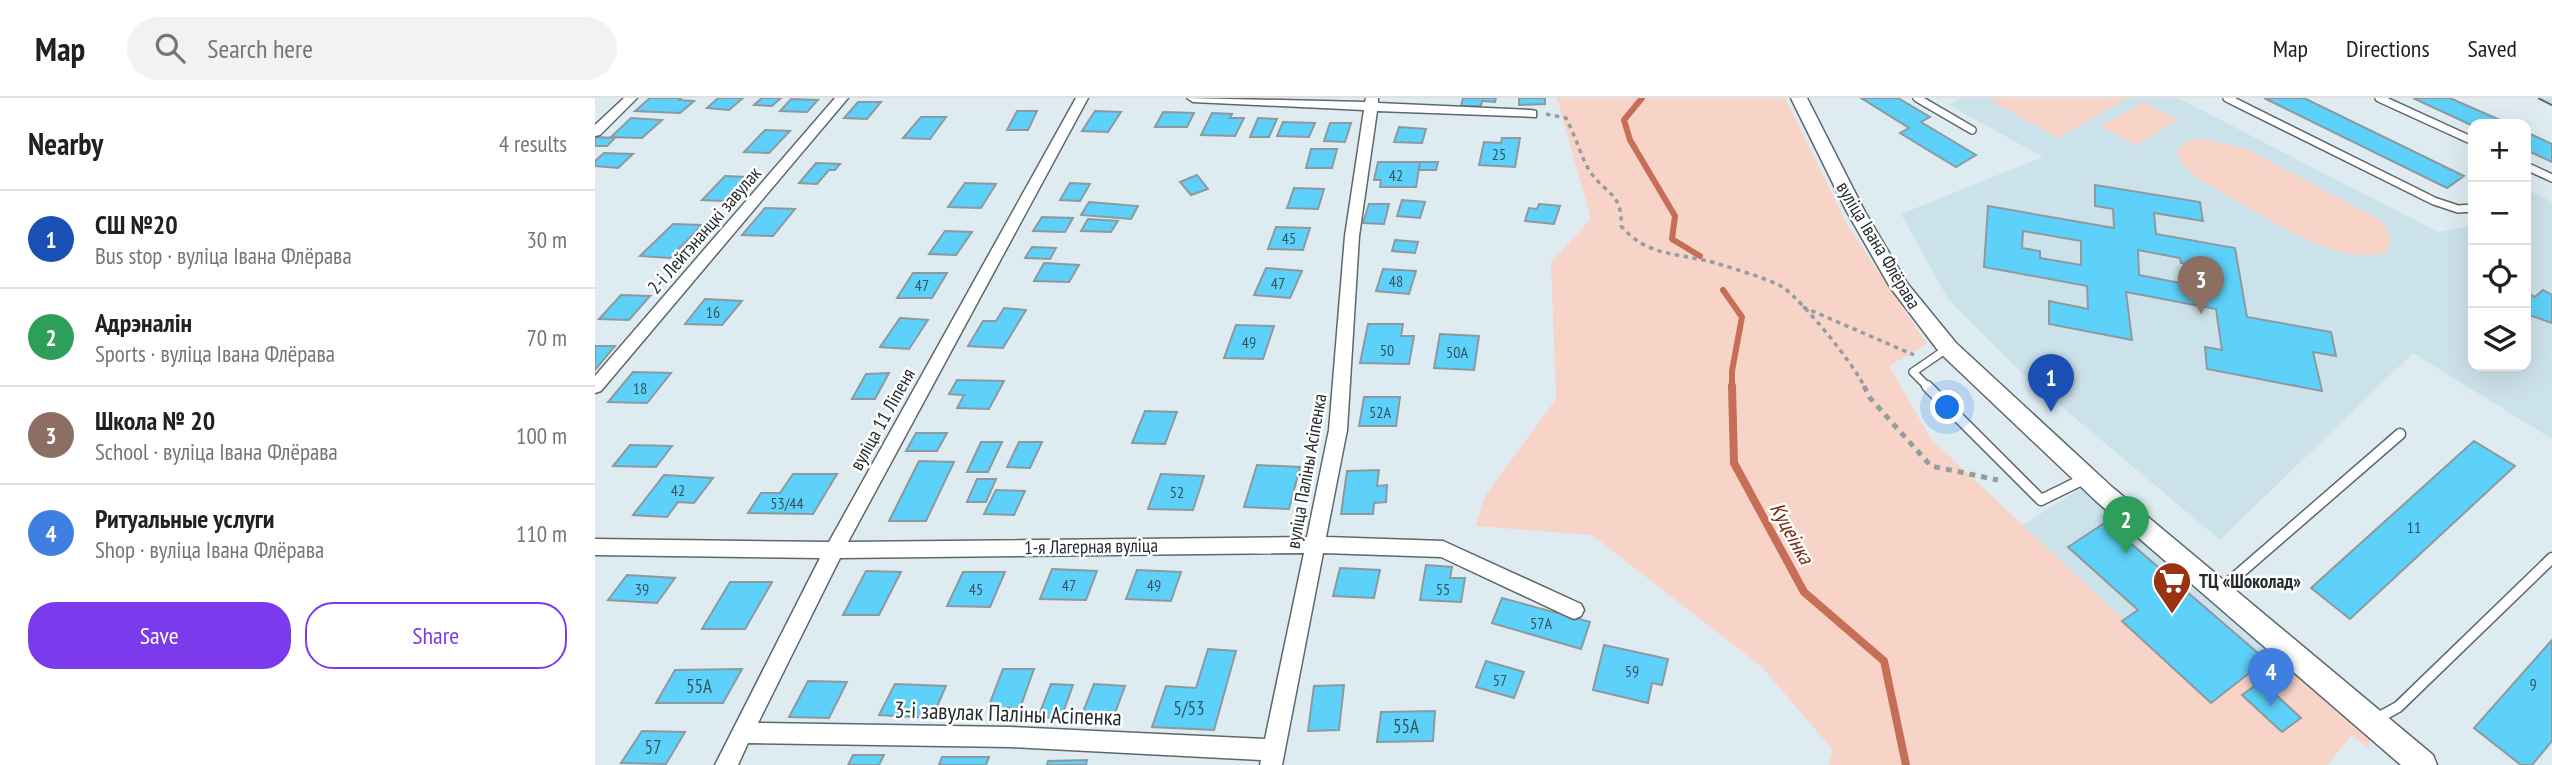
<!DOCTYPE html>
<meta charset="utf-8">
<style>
:root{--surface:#fff;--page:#f2f2f2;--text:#202124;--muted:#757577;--line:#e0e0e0;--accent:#7c3aed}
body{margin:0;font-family:"PT Sans Narrow",sans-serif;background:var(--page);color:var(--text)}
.controls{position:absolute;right:21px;top:21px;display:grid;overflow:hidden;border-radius:14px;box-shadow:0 7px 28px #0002}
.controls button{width:63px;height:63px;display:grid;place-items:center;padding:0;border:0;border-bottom:2px solid var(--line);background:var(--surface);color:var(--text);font:35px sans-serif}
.you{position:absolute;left:1353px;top:310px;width:24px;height:24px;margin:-18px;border:5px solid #fff;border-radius:50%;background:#1a73e8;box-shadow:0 0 0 10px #1a73e833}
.badge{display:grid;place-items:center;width:46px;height:46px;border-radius:50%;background:var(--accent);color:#fff;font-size:23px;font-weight:700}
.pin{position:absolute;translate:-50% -58px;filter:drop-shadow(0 2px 4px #0008)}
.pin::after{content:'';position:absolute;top:37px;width:24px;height:21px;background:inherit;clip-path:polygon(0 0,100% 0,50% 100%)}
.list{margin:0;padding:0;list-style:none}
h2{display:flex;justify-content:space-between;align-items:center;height:91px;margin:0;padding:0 28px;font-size:30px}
h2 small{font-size:23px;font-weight:400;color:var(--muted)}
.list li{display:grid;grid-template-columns:46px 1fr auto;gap:21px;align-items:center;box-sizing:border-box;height:98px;padding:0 28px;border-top:2px solid var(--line)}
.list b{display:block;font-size:26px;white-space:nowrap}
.list p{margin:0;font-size:23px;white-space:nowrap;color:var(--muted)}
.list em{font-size:23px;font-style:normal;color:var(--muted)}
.actions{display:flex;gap:14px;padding:21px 28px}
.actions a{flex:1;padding:16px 0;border:2px solid var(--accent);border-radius:28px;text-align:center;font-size:24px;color:var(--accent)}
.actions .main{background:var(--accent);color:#fff}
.icon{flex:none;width:38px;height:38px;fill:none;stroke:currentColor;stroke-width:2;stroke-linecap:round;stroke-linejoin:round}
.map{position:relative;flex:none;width:1957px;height:667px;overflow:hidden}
header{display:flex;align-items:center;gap:42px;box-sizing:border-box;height:98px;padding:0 35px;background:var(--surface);border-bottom:2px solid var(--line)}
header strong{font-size:33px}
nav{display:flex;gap:38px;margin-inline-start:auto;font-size:24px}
.search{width:490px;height:63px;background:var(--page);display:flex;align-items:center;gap:18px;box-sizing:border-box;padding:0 24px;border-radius:38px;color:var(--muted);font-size:26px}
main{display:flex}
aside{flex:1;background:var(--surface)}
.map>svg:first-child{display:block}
.built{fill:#cce2eb}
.green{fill:#f7d3c8}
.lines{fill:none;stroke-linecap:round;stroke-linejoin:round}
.stream-far1{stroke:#c76f56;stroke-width:6}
.stream{stroke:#c76f56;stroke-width:8}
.building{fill:#5dd1f9;stroke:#8d999f;stroke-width:2;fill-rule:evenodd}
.service-far1-casing{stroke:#5c686d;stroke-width:10}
.service-casing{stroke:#5c686d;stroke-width:13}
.minor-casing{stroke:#5c686d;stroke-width:3}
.tertiary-casing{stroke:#5c686d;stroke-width:3}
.secondary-casing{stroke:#5c686d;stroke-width:4}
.path-far1{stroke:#939da2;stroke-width:3.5;stroke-dasharray:4.5 4.5;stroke-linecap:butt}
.path{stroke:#939da2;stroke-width:5;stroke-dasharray:6 6;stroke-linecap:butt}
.service-far1{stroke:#fff;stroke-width:7}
.service{stroke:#fff;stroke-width:10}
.minor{fill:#fff;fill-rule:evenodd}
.tertiary{fill:#fff;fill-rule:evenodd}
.secondary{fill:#c4e3ee;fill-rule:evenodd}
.labels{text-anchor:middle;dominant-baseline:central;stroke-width:5;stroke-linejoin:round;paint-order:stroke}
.number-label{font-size:16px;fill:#345460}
.street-label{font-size:19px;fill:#262b2d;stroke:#fff}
.poi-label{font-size:19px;font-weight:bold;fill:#262b2d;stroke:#fff;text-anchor:start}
.near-number-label{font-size:19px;fill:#345460}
.water-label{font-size:21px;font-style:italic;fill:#7a290f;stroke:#fff}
.near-street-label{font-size:23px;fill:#262b2d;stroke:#fff}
</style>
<header>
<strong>Map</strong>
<div class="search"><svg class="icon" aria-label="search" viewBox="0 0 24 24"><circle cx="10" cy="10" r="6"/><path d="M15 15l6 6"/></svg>Search here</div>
<nav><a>Map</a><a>Directions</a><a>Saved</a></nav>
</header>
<main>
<aside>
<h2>Nearby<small>4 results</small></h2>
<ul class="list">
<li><span class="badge" style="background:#1a4fb4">1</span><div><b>СШ №20</b><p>Bus stop · вуліца Івана Флёрава</p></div><em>30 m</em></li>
<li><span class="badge" style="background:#2e9e5b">2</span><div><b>Адрэналін</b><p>Sports · вуліца Івана Флёрава</p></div><em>70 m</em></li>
<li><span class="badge" style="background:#8d6e63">3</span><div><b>Школа № 20</b><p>School · вуліца Івана Флёрава</p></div><em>100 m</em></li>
<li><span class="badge" style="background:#3f7fe0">4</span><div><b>Ритуальные услуги</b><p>Shop · вуліца Івана Флёрава</p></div><em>110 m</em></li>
</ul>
<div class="actions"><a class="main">Save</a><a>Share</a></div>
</aside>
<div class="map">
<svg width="1957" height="667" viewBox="0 0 1957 667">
<rect width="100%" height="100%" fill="#deecf2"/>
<path class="built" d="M1366,0H1583L1843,134L1878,127V268H1931V91L1957,104V341L1818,255L1625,442L1429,277L1353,201L1306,116L1448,59L1354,7Z
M1486,390L1678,555L1616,605L1426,428Z"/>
<path class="green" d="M962,0H1190L1253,128L1332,246L1294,268L1336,341L1616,604L1678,555L1775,636L1774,651L1757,637L1732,667H1234L1238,652L1167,569L997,437L881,428L890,398L961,301L956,164L996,121Z
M1398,0H1533L1463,40L1395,2Z
M1548,4L1583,22L1541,47L1506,28Z
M1609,41L1652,51L1783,121C1795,132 1799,138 1791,154C1741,173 1647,104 1601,79L1588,67L1582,54L1590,44Z"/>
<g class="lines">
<path class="stream-far1" d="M1047,0L1029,22L1035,42L1080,118L1077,141L1105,158
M1128,192L1147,219L1137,273V290"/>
<path class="stream" d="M1137,288L1139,365L1209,494L1289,563L1311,667"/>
</g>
<path class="building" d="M55,0H86L84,2L99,3L85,15L40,13Z
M123,0H148L134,12L112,10Z
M167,0H186L177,8L159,7Z
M868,0H901L900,4L887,3L886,8H866Z
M924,0H950V6L924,7Z
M1266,0H1303L1335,19L1326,24L1381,57L1361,69L1305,35L1314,30Z
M1669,0H1709L1869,78L1852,90Z
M1818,0H1855L1914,26L1878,28Z
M196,1L223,2L212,14L185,13Z
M263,4H286L272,21L249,20Z
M422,13H442L433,32H412Z
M500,13L526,14L513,34L487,33Z
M568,14L599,15L592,29H560Z
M617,15L637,16L635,20H649L640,38L606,37Z
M326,19H351L335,41L308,40Z
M36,20L67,22L47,40L16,39Z
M663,20L682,21L674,39H655Z
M688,24L720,25L714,39L682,38Z
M735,25H756L750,44L729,43Z
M804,29L831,31L827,45L799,44Z
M170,32L195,33L174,55L149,54Z
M1931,34L1957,46V64L1931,52Z
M0,39L20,40L12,48H0Z
M907,40H925L920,69L884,67L889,44L906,45Z
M716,51H742L737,70H711Z
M9,55L38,56L23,70L0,68V63Z
M783,64H825L821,89H785L786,82H779Z
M825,64H843L841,72H824Z
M221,65L245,66L240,72H234L222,86L204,85Z
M602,77L613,91L596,97L585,84Z
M130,78L151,79L129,103L107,102Z
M370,85L401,86L386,110L353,109Z
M475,85L495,86L485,103L465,102Z
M1500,87L1605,104L1608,123L1559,115L1561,136L1640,150L1652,219L1736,234L1741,258L1718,254L1727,293L1612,271L1610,249L1627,252L1621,211L1531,194L1537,242L1454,226V203L1493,211L1492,188L1389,169L1393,108L1519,130L1518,111L1500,108ZM1428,133L1486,143V167L1445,160V153L1427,150ZM1543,152L1585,160L1586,165L1604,169L1606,189L1544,177Z
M699,90L729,91L723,111L692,110Z
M807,102L830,104L825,120L802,118Z
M494,104L543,108L536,121L486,117Z
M774,106H794L789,126L768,125Z
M944,106L965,108L959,126L930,123L934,110L942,111Z
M170,110L200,111L178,138L147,137Z
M447,119L478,120L470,134L438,133Z
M493,121L523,123L516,134L486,133Z
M78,126L107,127L75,160L45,158Z
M681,129L715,130L708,152L673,151Z
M350,133L377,134L361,157L334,156Z
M800,142L823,144L820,155L797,153Z
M437,149L461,150L455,161L430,160Z
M449,165L484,167L474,184L439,183Z
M671,170L707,173L695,200L659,197Z
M788,171L821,173L814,196L781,193Z
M318,175H352L337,200H302Z
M1948,192L1957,197V225L1931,216V199L1934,196L1940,199Z
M26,197L55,198L34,222L4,221Z
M110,201L147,203L127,227L90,226Z
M409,210L431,212L408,250L373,248L388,223H401Z
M305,220L333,222L314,251L285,249Z
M773,226H808L806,238H819L814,266L765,265Z
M641,227L679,228L668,261L629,260Z
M845,236L884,238L879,272L839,270Z
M0,248H20L0,272Z
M38,274L76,275L52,305L13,304Z
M294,275L280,301H257L271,276Z
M362,282L409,283L394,311L362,310L369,297L354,296Z
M769,299H805L801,328H764Z
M550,313L582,314L570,346L537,345Z
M321,335H352L342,353H311Z
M1879,343L1920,368L1755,521L1716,490Z
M386,344H407L393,374H372Z
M424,344H447L435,370L412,369Z
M35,347L77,348L61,369L18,368Z
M324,363L359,364L331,423H294Z
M662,367L705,369L694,411L649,409Z
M784,372L782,388L792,387L791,404L779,405L778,416H746L752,373Z
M198,376H242L218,416L153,415L166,395H185Z
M566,376L609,378L598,412L553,411Z
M69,377L118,380L99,405L83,404L72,419L38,417Z
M382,381H401L391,404H372Z
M401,392L430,393L419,417L389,416Z
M1511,424L1671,562L1616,605L1527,523L1543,512L1473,449Z
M831,467L857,469L855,480H870L866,504L825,502Z
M745,470L785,472L779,500L738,498Z
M457,471L502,473L491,502L445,501Z
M542,472L586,474L576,503L531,501Z
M271,473L306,474L284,517H248Z
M368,474H410L395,509L352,508Z
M32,477L80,480L62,505L13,502Z
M135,484H177L150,531H107Z
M907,500L995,524L986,551L897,525Z
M1957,542V643L1937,667H1926L1879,630Z
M1009,547L1073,561L1067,587L1057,585L1053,605L998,592Z
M613,551L641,553L619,632L557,629L571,588L601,590Z
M891,563L929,574L919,600L881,589Z
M147,571L128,605H61L80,572Z
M408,571H439L425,610H393Z
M213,583L252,584L234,620L194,619Z
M1666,583L1706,620L1687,634L1647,597Z
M300,586L351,588L337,620L284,617Z
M456,586L478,587L466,620L443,619Z
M499,586L530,588L516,626L484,624Z
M749,587L744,632L713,633L719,588Z
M840,613L838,643L782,644L786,614Z
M47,633L90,634L71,666L26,665Z
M258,657H289L284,667H253Z
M347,659H394L391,667H344Z
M492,662L491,667H452L453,663Z"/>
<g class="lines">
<g class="service-far1-casing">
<path id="service-far1" d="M1322,0L1377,32
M1632,0L1839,103L1863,111L1878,110
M1784,0L1878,43
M1931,68L1957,80
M1334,290L1318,274L1353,250"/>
</g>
<g class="service-casing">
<path id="service" d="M1332,288L1446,402L1491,380
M1624,493L1805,336
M1779,622L1803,609L1957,460"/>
</g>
<g class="minor-casing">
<path id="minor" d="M29,0H42L5,37L0,38V27Z
M240,0H253L6,293L0,295V278Z
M481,0H493L253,444L712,439L734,332L750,138L769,12L598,4L592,0L770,4L771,0H783V5L936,12L941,13V19L782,13L764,138L752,332L731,439L848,443L986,506L989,512L986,518L979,521L972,518L846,459L728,455L687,667H665L666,662L415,649L153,645L143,667H120L225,460L0,457V441L234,444ZM709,455L670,641L415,629L163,625L245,460Z"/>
</g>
<g class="tertiary-casing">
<path id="tertiary" d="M1196,0H1212L1270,114L1312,185L1361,245L1517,389L1838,657L1842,667H1806L1501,403L1345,255L1295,189L1252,114Z"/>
</g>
<g class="secondary-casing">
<path id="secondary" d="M1945,0H1957V6Z"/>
</g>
<path class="path-far1" d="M951,16L971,20C980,37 985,56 994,72C1009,96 1028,94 1026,128C1051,157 1078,155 1113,163C1128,167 1178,182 1189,190C1210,206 1259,266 1270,290
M1208,209L1319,257"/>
<path class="path" d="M1269,288L1275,300L1336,368L1403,382"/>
<use href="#service-far1" class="service-far1"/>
<use href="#service" class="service"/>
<use href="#minor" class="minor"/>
<use href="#tertiary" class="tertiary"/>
<use href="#secondary" class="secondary"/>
</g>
<defs>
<g id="supermarket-pin" transform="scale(2.0125)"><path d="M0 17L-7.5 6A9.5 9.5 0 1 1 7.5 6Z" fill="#9a3311" stroke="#fff"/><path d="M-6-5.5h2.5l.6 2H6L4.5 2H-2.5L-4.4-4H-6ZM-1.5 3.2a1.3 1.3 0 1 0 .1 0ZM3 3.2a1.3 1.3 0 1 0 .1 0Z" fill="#fff"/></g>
</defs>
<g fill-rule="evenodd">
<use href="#supermarket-pin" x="1577" y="483"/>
</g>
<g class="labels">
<g class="number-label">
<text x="904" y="56">25</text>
<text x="801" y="77">42</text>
<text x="694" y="140">45</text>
<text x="801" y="183">48</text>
<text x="683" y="185">47</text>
<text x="327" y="187">47</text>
<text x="118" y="214">16</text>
<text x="654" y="244">49</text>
<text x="792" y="252">50</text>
<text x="862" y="254">50А</text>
<text x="45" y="290">18</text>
<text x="785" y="314">52А</text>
<text x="83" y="392">42</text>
<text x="582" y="394">52</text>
<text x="192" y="405">53/44</text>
<text x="1819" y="429">11</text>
<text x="474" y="487">47</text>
<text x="559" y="487">49</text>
<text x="47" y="491">39</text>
<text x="381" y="491">45</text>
<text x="848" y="491">55</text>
<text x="946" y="525">57А</text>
<text x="1037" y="573">59</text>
<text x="905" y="582">57</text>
<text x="1938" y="586">9</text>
</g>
<g class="street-label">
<text transform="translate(109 132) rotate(-49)">2-і Лейтэнанцкі завулак</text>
<text transform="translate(1284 147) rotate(59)">вуліца Івана Флёрава</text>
<text transform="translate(287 321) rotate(-61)">вуліца 11 Ліпеня</text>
<text transform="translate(711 373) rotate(-80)">вуліца Паліны Асіпенка</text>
<text transform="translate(496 448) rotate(-1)">1-я Лагерная вуліца</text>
</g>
<g class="poi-label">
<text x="1604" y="483">ТЦ «Шоколад»</text>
</g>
<g class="near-number-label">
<text x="104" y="588">55А</text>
<text x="594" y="610">5/53</text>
<text x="811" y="628">55А</text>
<text x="58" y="649">57</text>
</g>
<g class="water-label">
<text transform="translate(1197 435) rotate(61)">Куцеінка</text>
</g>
<g class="near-street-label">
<text transform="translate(413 615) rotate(2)">3-і завулак Паліны Асіпенка</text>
</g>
</g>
</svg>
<div class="controls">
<button>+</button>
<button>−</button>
<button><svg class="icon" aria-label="locate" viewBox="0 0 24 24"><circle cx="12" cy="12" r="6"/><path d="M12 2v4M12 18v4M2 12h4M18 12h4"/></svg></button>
<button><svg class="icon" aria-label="layers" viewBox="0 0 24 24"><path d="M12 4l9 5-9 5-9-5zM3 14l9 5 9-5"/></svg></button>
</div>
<div class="you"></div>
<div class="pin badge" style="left:1456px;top:314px;background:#1a4fb4">1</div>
<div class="pin badge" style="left:1531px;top:456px;background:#2e9e5b">2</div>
<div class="pin badge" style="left:1606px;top:216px;background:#8d6e63">3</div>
<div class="pin badge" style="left:1676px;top:608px;background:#3f7fe0">4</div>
</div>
</main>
